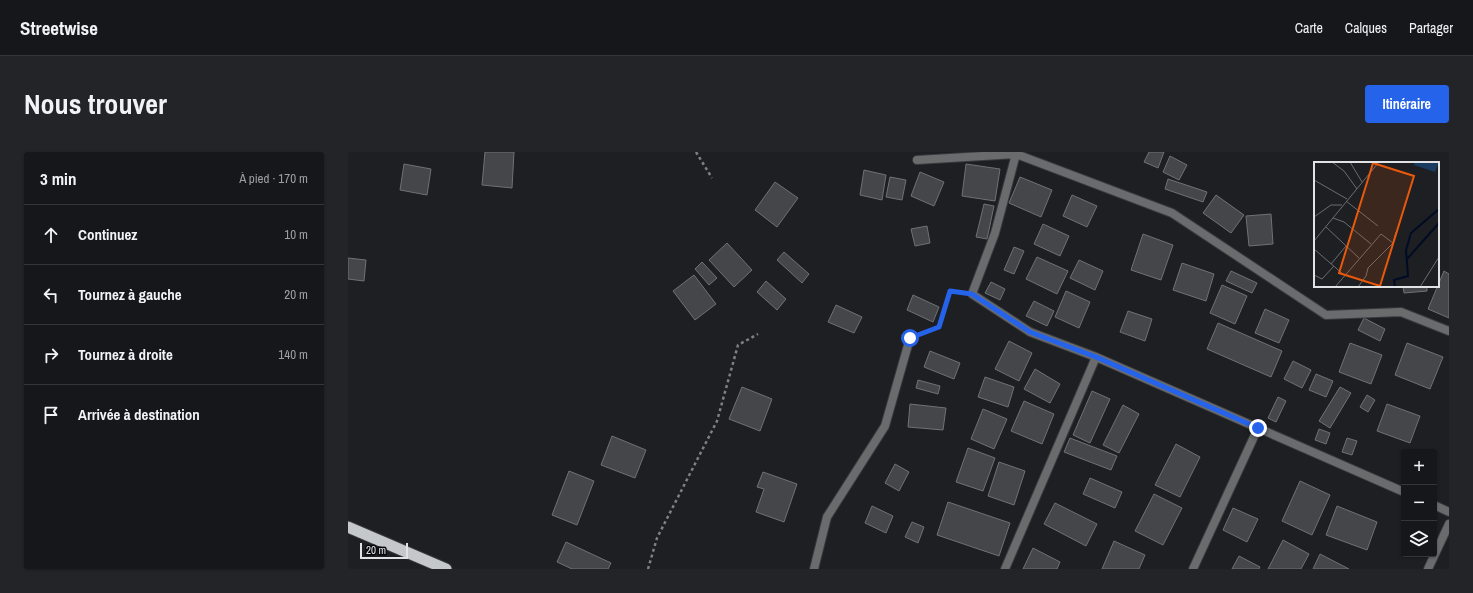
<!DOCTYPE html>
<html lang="fr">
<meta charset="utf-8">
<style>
:root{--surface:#16171a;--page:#232427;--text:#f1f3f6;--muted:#9e9fa2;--line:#353639;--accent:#2563eb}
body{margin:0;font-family:"Archivo Narrow",sans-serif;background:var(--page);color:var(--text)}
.controls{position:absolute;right:12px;bottom:12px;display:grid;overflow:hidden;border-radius:4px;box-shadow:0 1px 3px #0004}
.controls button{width:36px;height:36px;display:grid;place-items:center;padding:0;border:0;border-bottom:1px solid var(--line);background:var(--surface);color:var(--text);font:20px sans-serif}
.scale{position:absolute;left:12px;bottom:10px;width:48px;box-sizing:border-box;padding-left:4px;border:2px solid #e0e2e4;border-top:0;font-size:11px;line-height:14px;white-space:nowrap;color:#e0e2e4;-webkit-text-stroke:3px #08090a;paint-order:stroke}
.stop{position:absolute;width:12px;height:12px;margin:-9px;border:3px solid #2563eb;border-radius:50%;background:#fff}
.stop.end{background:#2563eb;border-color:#fff;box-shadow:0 1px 4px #0008}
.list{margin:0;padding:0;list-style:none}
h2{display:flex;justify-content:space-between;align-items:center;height:52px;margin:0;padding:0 16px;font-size:17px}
h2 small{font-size:13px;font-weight:400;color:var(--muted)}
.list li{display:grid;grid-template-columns:26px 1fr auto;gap:12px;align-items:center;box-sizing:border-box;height:60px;padding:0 16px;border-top:1px solid var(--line)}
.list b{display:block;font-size:15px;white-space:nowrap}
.list em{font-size:13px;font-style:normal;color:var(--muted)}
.icon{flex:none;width:22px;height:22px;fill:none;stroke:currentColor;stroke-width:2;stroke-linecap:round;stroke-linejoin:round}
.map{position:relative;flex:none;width:1101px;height:417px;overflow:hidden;border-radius:4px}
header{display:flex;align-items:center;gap:24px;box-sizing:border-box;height:56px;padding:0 20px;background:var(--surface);border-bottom:1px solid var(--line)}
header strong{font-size:19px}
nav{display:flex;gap:22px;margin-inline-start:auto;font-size:14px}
.intro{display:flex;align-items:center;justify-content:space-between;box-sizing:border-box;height:96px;padding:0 24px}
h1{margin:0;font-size:28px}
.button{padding:10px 18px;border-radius:4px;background:var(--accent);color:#fff;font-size:14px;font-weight:700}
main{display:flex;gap:24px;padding:0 24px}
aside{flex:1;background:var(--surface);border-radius:4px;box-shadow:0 1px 3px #0004}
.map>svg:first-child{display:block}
.building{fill:#44464a;stroke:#6f7275}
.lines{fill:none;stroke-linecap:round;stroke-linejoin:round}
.service-casing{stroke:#383a3d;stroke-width:10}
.minor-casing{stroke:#383a3d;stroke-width:10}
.trunk-casing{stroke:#383a3d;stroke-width:13}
.path{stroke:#7e8082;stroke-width:2.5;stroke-dasharray:3 3;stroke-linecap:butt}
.service{stroke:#6a6b6c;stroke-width:8}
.minor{stroke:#6a6b6c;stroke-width:8}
.trunk{stroke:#c4c8cb;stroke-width:11}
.route{stroke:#2563eb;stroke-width:5}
.inset-river{fill:none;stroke:#000b24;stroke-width:2}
.inset-road{fill:none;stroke:#6b6d70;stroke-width:1}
.view{fill:#e8590c;fill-opacity:0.15;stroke:#e8590c;stroke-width:2}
.inset-edge{fill:none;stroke:#e0e2e4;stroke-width:2}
</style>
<header>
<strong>Streetwise</strong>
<nav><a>Carte</a><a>Calques</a><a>Partager</a></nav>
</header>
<div class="intro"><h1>Nous trouver</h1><a class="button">Itinéraire</a></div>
<main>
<aside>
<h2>3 min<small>À pied · 170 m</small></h2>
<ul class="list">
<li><svg class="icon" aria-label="ahead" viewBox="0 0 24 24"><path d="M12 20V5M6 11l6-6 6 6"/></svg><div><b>Continuez</b></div><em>10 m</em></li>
<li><svg class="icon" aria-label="left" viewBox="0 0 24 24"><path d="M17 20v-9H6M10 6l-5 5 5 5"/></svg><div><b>Tournez à gauche</b></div><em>20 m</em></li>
<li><svg class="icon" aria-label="right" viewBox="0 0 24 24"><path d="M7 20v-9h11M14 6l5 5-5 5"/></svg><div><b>Tournez à droite</b></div><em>140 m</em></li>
<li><svg class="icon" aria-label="arrive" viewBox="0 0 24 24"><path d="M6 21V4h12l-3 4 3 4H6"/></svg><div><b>Arrivée à destination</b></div></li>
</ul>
</aside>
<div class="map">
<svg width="1101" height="417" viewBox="0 0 1101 417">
<rect width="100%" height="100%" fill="#1d1f22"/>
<path class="building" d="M137,0H166L164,36L134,33Z
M801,0H816L810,16L796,10Z
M822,4L839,13L831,28L815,20Z
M56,12L83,17L79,43L52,38Z
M618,12L652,17L647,49L614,44Z
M516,18L538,23L534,48L512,43Z
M572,20L596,30L586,54L563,44Z
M542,25L558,28L554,48L538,45Z
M672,25L704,38L693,65L661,51Z
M820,27L859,40L855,50L817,37Z
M427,30L450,46L429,75L407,58Z
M724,43L749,54L739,75L715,64Z
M868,43L896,63L883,81L855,61Z
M636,52L646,54L639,87L628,85Z
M923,62L925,92L901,94L898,64Z
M695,72L721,84L712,104L686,92Z
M579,74L582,91L567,94L563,77Z
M795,82L825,93L813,128L783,118Z
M379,91L404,118L386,135L361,108Z
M666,95L676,99L666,122L656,118Z
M436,100L461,122L454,131L429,108Z
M689,105L720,119L709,142L678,127Z
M0,106L18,108L16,129L0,127Z
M731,108L755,119L747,138L722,126Z
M354,110L369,126L361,133L347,117Z
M834,111L866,122L858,149L825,138Z
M883,119L909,131L904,141L878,129Z
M1096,119L1101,122V166L1080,157Z
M346,123L368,152L347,168L325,139Z
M418,129L438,147L429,158L409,140Z
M643,130L657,137L652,148L637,141Z
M874,133L899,144L887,172L862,161Z
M1055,134H1079V139L1056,141Z
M718,139L742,150L731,176L707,165Z
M565,143L591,155L585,170L559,158Z
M686,149L706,159L699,174L678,164Z
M488,153L514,165L506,181L480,170Z
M917,157L941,168L931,191L907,181Z
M780,159L804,167L797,189L772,180Z
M1016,166L1037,177L1032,189L1010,178Z
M870,171L934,199L923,225L859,197Z
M661,189L684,201L671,229L647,217Z
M1002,191L1034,203L1023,232L991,220Z
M1059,191L1095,205L1082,237L1047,223Z
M582,199L612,211L606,227L576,215Z
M945,209L963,218L954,236L936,227Z
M687,217L712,232L702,251L676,237Z
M968,222L985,229L978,245L961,238Z
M637,225L666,235L660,255L630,245Z
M570,228L592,234L590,242L568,236Z
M394,235L424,247L412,279L381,267Z
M992,235L1003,241L982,276L971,269Z
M744,239L762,247L742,291L725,283Z
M1019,243L1027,248L1020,260L1012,255Z
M930,245L938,249L928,270L920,266Z
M676,249L706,262L694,292L663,279Z
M562,252L598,256L595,278L560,275Z
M1039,252L1072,264L1062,291L1029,279Z
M775,253L791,262L771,301L755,293Z
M635,257L659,267L646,297L623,287Z
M971,277L982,281L978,292L967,288Z
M264,284L298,298L287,326L253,313Z
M722,286L769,304L763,318L716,300Z
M999,286L1009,289L1004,303L994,300Z
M828,292L852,305L832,345L807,333Z
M620,296L647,306L635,339L608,330Z
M651,310L677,319L666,353L640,344Z
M547,312L561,320L551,339L537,331Z
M221,319L246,329L229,373L204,363Z
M415,320L449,332L436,370L408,360L416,337L409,335Z
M742,326L774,340L767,356L735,342Z
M952,329L982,343L964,383L934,369Z
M806,342L834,356L815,393L787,379Z
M600,350L662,371L651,404L589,383Z
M707,351L749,372L738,394L696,372Z
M524,354L545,364L538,381L517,371Z
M989,354L1029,370L1019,398L978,383Z
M885,356L910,367L899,390L875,378Z
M564,370L576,375L570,391L557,385Z
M935,388L961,402L953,417H920Z
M766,389L797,403L791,417H754Z
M218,390L263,411L260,417H224L209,410Z
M685,396L712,410L709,417H675Z
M972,402L1001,417H965Z
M891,404L912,415L911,417H884Z"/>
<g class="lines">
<g class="service-casing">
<path id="service" d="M466,417L479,365L537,274L562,186"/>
</g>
<g class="minor-casing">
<path id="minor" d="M668,2L647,81L624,142L682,180L748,205L1056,340
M569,8L668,2L824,61L978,163L1053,160L1101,179
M1086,353L1101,360
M657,417L748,205
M845,417L910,276
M1080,417L1101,372"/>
</g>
<g class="trunk-casing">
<path id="trunk" d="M0,375L98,417"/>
</g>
<path class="path" d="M348,0L364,26
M572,182L591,175L602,139L612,140
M300,417L309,386L369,269L390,193L410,182"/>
<use href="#service" class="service"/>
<use href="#minor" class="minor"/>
<use href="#trunk" class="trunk"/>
</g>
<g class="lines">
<path class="route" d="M562,186L591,175L602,139L624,142L682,180L748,205L910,276"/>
</g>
<g transform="translate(966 10)">
<rect width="125" height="125" fill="#1d1f22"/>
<path d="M101,0H125L121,10L100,3Z" fill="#193c61"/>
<path class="inset-river" d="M93,97L125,61M81,125L80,118L94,114L92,88L97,71L125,47"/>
<path class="inset-road" d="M18,0L30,9L43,27M36,0L48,20M0,18L33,37M32,39L64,64M0,55L17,43H28M19,56L30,60L57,82M12,65L45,96M0,79L65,0M0,87L30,113M17,102L32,84M0,113L8,117L20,104M21,125L67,72L79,81M44,125L52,114L54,106L79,81L82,70M106,125L125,95"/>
<path class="view" d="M59,1L100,14L66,124L25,111Z"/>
<rect width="125" height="125" class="inset-edge"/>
</g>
</svg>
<div class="controls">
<button>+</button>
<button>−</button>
<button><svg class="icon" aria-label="layers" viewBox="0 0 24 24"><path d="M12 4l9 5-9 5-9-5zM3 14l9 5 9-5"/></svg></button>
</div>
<div class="scale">20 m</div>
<div class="stop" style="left:562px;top:186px"></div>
<div class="stop end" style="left:910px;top:276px"></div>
</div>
</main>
